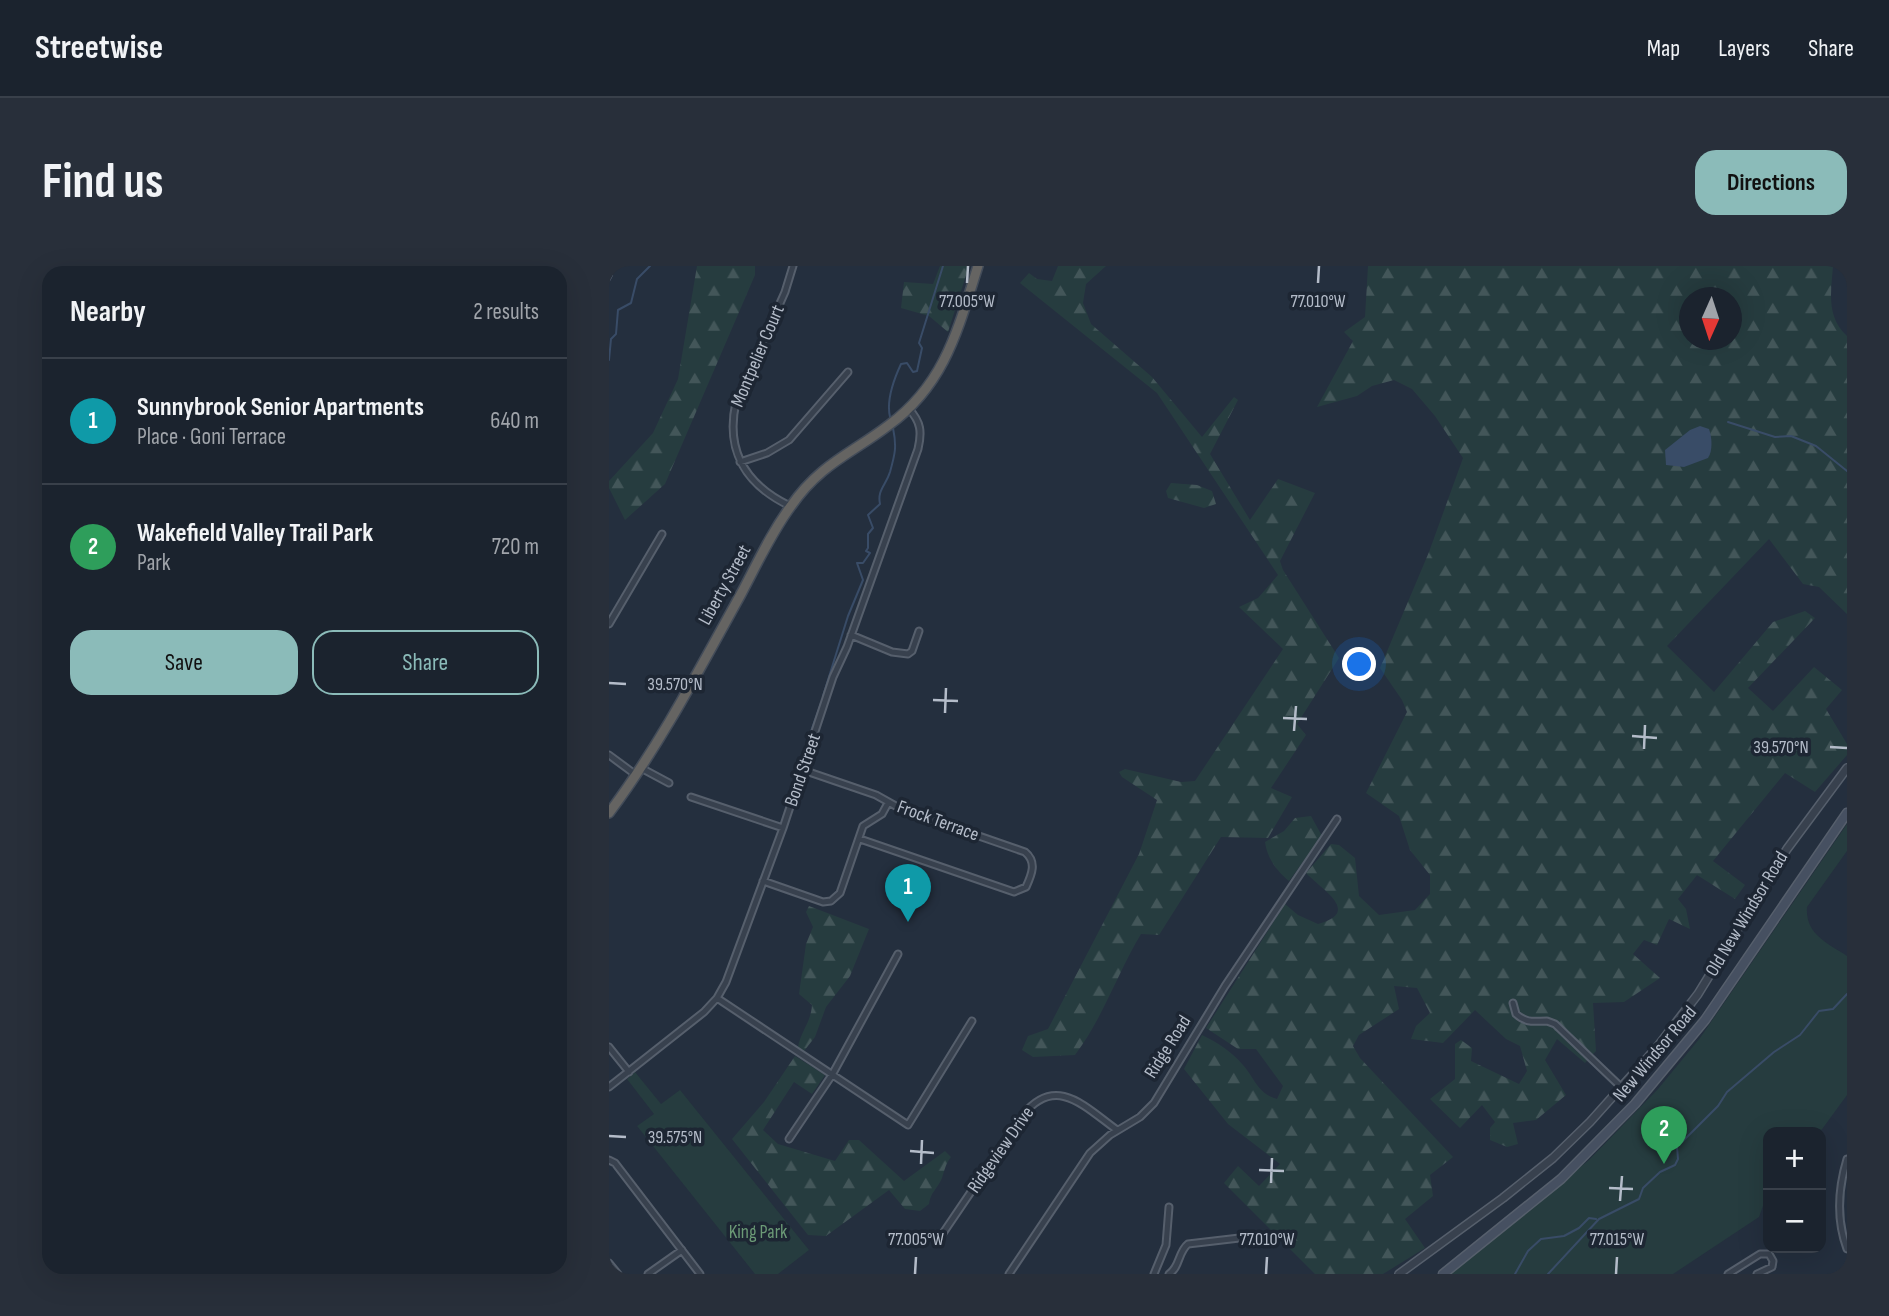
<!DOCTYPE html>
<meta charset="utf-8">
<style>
:root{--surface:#1b232e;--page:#282f3a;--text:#f1f3f6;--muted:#a0a4aa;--line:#39404a;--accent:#8bbbb9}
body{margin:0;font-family:"Sofia Sans Condensed",sans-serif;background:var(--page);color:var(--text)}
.controls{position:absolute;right:21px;bottom:21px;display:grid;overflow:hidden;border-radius:14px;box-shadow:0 7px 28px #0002}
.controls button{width:63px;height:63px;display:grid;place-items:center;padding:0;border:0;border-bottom:2px solid var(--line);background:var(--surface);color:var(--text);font:35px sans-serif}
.compass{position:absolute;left:1070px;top:21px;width:63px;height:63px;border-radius:50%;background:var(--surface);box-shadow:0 7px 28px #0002;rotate:183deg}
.you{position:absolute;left:751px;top:399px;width:24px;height:24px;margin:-18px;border:5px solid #fff;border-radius:50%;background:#1a73e8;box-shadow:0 0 0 10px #1a73e833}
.badge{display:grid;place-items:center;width:46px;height:46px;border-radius:50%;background:var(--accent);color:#fff;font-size:23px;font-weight:700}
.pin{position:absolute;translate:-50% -58px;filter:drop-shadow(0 2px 4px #0008)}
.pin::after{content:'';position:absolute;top:37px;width:24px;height:21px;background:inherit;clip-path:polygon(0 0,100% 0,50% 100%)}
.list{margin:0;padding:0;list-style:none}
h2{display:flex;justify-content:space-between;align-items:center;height:91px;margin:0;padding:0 28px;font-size:30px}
h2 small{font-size:23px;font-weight:400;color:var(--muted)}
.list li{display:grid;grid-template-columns:46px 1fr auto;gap:21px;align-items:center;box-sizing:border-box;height:126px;padding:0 28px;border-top:2px solid var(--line)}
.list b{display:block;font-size:26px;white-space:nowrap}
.list p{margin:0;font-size:23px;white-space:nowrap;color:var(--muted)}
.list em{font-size:23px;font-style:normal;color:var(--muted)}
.actions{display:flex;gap:14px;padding:21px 28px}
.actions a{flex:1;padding:16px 0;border:2px solid var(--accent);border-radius:21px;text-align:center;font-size:24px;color:var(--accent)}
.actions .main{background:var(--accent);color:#111}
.map{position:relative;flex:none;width:1238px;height:1008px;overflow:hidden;border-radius:21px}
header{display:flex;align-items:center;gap:42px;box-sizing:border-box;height:98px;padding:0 35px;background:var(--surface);border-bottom:2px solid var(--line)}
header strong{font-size:33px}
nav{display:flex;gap:38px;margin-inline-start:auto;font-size:24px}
.intro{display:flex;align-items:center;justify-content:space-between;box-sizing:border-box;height:168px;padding:0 42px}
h1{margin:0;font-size:49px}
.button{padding:18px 32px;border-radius:21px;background:var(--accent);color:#111;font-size:24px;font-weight:700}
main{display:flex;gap:42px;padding:0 42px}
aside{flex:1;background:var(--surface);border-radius:21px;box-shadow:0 7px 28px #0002}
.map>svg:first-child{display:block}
.forest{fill:url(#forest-firs);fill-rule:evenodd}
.park{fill:#263c3f}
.water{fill:#394c67}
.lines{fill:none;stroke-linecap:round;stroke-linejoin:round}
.stream{stroke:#394c67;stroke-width:2}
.minor-casing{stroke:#565f6c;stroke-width:9}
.tertiary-casing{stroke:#565f6c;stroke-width:10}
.secondary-casing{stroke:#565f6c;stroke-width:11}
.trunk-casing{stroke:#434c59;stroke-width:12}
.minor{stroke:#38414e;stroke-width:5}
.tertiary{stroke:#38414e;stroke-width:7}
.secondary{stroke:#465061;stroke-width:8}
.trunk{stroke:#656462;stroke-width:9}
.rail{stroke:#5a6575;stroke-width:2;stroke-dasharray:7 7;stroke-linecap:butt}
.ticks{fill:none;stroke:#b4bcc9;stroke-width:2.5}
.labels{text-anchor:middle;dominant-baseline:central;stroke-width:7;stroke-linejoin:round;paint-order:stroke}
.street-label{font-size:19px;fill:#b4bcc9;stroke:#1d2633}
.park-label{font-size:19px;fill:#6b9a76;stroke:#1d2633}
.ticks-label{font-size:18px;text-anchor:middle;fill:#b4bcc9;stroke:#1d2633;stroke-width:7;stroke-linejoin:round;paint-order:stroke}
</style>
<header>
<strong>Streetwise</strong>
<nav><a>Map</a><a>Layers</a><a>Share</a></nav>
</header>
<div class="intro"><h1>Find us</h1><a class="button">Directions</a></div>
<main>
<aside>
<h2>Nearby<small>2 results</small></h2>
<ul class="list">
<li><span class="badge" style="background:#0f9aa8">1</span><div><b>Sunnybrook Senior Apartments</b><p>Place · Goni Terrace</p></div><em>640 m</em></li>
<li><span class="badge" style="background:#2e9e5b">2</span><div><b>Wakefield Valley Trail Park</b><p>Park</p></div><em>720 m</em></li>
</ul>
<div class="actions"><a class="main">Save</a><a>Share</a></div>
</aside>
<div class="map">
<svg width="1238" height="1008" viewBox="0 0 1238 1008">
<defs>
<pattern id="forest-firs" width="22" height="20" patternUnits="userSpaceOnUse" patternTransform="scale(1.75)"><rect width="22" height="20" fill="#263c3f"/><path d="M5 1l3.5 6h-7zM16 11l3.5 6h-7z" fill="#435659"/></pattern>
</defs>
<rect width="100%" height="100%" fill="#242f3e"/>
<path class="forest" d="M88,0H146V9L56,218L16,254L0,222V215L44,167L69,113Z
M331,0H360L339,66L320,50L292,42L295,16L324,18Z
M449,0H497L477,18L474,37L482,58L543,111L593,171L625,131L629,134L601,188L641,254L669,213L706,227L671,295L674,304L730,392L688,458L697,469L662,522L683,531L659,572L612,571L550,669L532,668C508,708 494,752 466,789L424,791L413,784L419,770L439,763L530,588L548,534L513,511L510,506L516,503L572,516L586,515L674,383L630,341L649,332L669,309L548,127L411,17L420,7L428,13L443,15Z
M759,0H1224C1222,26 1217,51 1238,70V348L1210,321L1194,318L1160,273L1058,380L1105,426L1164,356L1196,345L1206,352L1139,422L1164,445L1205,401L1233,424L1217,443L1238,478V489L1206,526L1176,507L1104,595L1136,619L1126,633L1088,609L1069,633L1077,643L1081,663L1060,653L1048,679L1035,674L1024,688L1051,712L1015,736L984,737L987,785L976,797L948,773L936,794L957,829L927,854L904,857L909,878L898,881L881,874V862L886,856L873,839L851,862L821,833L846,813V778L852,774L863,782L862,795L910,818L918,805L911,780L897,773L866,744L834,777L802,773L807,760L821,747L808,722L785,720L790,743L750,769L744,780L751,792L844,891L821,909L824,930L796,953L816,982L774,1008H706L615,917L629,900L650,920L671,898L619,858L575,803L593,769C609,777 622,785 634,799C647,814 648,827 668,833L674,820L647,783H629L597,762L676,638L689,649L709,658C753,646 713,624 697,607L722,578L730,579L746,592L750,630L770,649L806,644L821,628V609L801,584L790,550L757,527L798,446L793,434L771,402L820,286L854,192L826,150L803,123L785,114L763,120L748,130L708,141L744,75L735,66L756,51ZM1080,32H1122V74H1080Z
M562,217L588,219L603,225L607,238L595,242L559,232L557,225Z
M702,550L713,570L680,615C668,605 658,592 656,576L675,565L686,552Z
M200,640L260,663L241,710L217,741L206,771L195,785L189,781C192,765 202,756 203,739L190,728L197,678L204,661L197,646Z
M186,790L216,809L203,828L185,816L154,864L169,878L226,895L240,874H250L295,915L336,885L342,891C336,899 336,903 333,912C329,922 321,927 320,938L311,945L296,943L280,924L217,970L199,969L123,873L155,836Z"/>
<path class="park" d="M1238,558V585L1198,641C1196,668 1218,677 1238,690V829L1211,866H1159V926L1150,951L1064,1008H840L980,894L1049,823L1091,772Z
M26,806L52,838L71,824L200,984L169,1008H146L28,860L45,848L18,813Z"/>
<path class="water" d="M1091,160L1100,163C1103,171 1104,185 1099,192L1075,201L1057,199L1056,184L1081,164Z"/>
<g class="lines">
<path class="stream" d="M0,94L2,73L7,68L9,44L22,37L28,13L41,0
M281,151C277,134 285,113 292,98L298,97L304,106L308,105L313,82L310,77L334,0
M1119,156L1166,171L1182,170L1207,180L1238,205
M214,430L239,350L254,314L248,297H254L261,287L257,285L259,282V268L264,262L259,249L271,238C268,224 277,219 281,206C286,188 288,181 284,162
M200,471L212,437
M906,1008L919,985L932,973L955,970L970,962L980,952L987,953
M939,1008L990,953L1030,933L1034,922L1051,906L1066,899L1069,893L1068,881L1109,840L1118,826L1165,786L1191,769L1210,745L1224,743L1238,728"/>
<g class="minor-casing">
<path id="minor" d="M131,196L158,187L180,174L239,106
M181,240C137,219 116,185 127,136L176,26L184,0
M0,358L53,268
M242,369L283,386L299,388L303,385L310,365
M0,489L27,509
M32,502L60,517
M194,504L267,529L292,543L416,586C428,596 423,608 417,621L405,626L251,573
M82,531L174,562
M154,615L214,636L222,635L231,627L254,560L273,548L279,537
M108,732L299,859L363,755
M904,737L907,748C918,758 926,755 938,755L946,758L1012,821
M0,781L20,806
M0,821L95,746L108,732L117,716L174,562L224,411L238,381L309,183C313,166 312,156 300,143
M180,873L223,809L289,688
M1238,893C1229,923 1227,953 1238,983
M0,894L6,897L91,1008
M328,976L414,849C447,808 476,841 508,864
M0,997L9,1008
M39,1008L73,984
M400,1008L481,887L501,869L531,851L545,837L616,720L728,553
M545,1008L557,979L560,941
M560,1008C571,1001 569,986 579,978L639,971
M1119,1008L1151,988H1160L1164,995L1163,1001L1148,1008"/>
</g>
<g class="tertiary-casing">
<path id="tertiary" d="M790,1008L894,932L944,892L981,856L1049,780L1089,728L1178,583L1238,502"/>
</g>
<g class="secondary-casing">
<path id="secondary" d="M834,1008L952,913L1026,838L1096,754L1238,547"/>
</g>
<g class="trunk-casing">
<path id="trunk" d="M0,547C51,479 91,402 132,328C148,298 162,267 182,240C211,198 242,188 280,159C336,118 349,63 369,0"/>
</g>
<use href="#minor" class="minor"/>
<use href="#tertiary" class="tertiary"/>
<use href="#secondary" class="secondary"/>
<use href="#trunk" class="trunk"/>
<path class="rail" d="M0,15L8,0"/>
</g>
<path class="ticks" d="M358,17L359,0M709,17L710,0M0,417L17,418M324,434L349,435M336,447L337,422M674,452L698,453M685,465L687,440M1023,470L1048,472M1221,481L1238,482M1035,483L1036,459M0,870L17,871M301,885L325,887M312,898L313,874M650,904L675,905M662,917L663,892M1000,922L1024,923M1011,935L1013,910M306,1008L307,991M657,1008L658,991M1007,1008L1008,991"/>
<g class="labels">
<g class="street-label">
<text transform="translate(149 90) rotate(-67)">Montpelier Court</text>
<text transform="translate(116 319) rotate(-61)">Liberty Street</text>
<text transform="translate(194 504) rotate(-71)">Bond Street</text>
<text transform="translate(329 555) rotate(20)">Frock Terrace</text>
<text transform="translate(1138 648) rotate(-59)">Old New Windsor Road</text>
<text transform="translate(559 781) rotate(-58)">Ridge Road</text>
<text transform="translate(1046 788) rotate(-50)">New Windsor Road</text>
<text transform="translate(392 884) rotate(-55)">Ridgeview Drive</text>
</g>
<g class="park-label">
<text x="149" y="966">King Park</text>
</g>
</g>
<g class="ticks-label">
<text x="358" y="41">77.005°W</text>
<text x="709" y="41">77.010°W</text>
<text x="66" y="424">39.570°N</text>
<text x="1172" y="487">39.570°N</text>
<text x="66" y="877">39.575°N</text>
<text x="307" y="979">77.005°W</text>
<text x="658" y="979">77.010°W</text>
<text x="1008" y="979">77.015°W</text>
</g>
</svg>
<div class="controls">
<button>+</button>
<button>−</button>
</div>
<svg class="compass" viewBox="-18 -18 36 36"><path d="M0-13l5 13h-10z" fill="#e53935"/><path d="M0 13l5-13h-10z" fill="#a0a4aa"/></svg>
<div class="you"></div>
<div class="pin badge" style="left:299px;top:656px;background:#0f9aa8">1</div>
<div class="pin badge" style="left:1055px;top:898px;background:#2e9e5b">2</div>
</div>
</main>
